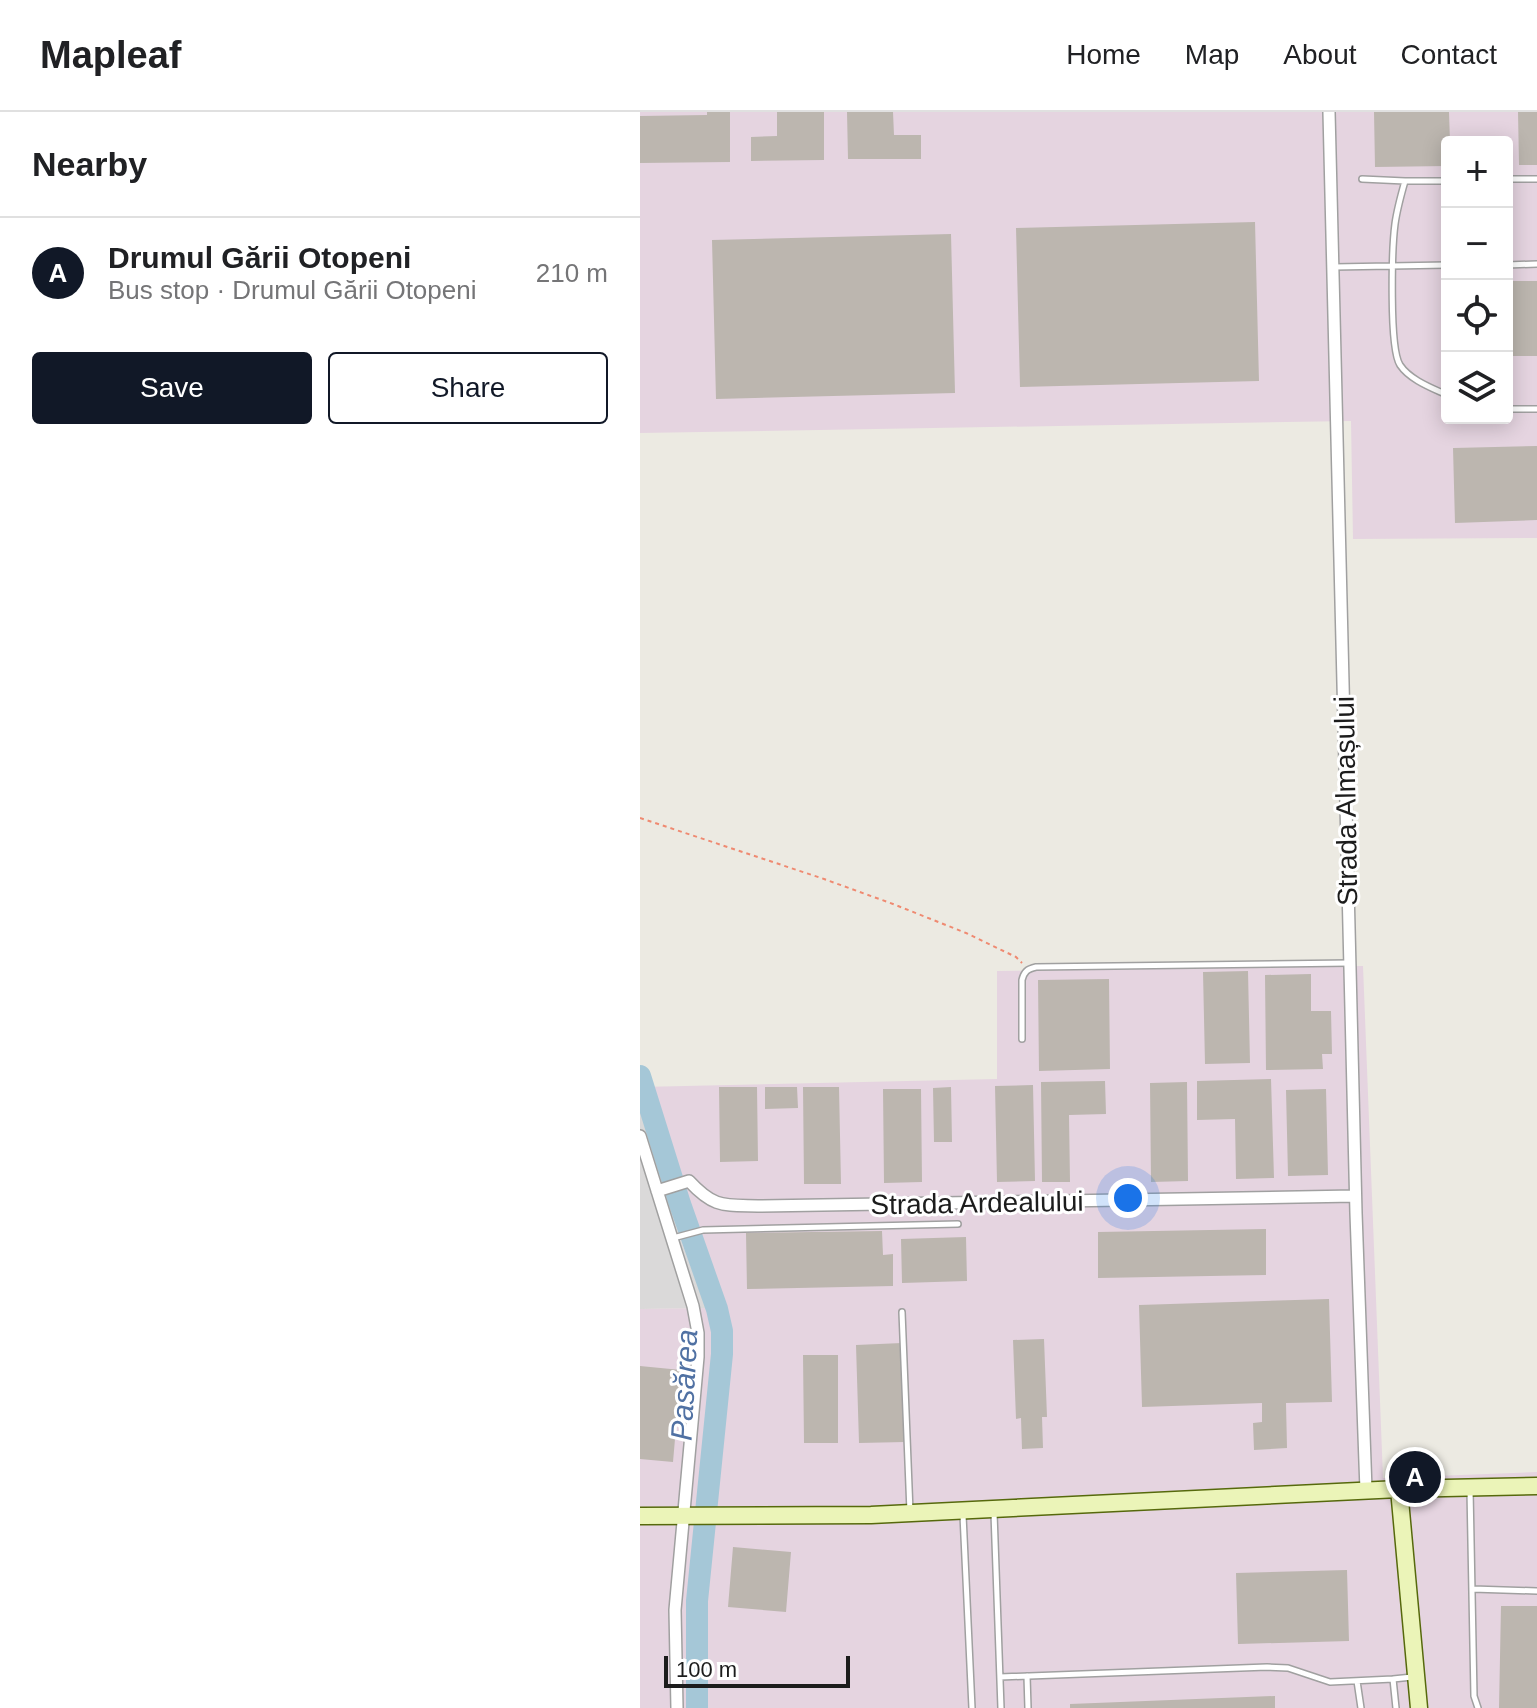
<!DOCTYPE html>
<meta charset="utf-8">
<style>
:root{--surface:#fff;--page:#f6f6f6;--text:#202124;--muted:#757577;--line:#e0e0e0;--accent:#111827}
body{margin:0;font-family:Helvetica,sans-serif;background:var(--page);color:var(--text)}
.controls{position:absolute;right:24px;top:24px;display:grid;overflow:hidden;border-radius:8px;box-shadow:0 4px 20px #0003}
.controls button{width:72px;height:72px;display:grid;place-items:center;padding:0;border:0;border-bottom:2px solid var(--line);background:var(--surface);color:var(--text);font:40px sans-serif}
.scale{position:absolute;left:24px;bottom:20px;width:186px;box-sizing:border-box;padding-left:8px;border:4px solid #1c1c1c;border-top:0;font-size:22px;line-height:28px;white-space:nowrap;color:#1c1c1c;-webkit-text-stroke:6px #fff;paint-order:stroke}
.you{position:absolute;left:488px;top:1086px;width:28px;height:28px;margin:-20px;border:6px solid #fff;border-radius:50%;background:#1a73e8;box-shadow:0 0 0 12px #1a73e833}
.badge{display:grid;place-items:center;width:52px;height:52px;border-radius:50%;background:var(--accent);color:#fff;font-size:26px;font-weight:700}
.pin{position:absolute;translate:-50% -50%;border:4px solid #fff;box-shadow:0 2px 8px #0006}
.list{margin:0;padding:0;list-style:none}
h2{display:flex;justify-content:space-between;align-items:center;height:104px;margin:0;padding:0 32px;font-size:34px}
h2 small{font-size:26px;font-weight:400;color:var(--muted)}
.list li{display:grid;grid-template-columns:52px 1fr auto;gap:24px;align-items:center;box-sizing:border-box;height:112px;padding:0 32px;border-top:2px solid var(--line)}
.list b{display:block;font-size:30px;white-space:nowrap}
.list p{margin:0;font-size:26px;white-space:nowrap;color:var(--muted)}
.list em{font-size:26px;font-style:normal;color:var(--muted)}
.actions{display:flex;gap:16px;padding:24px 32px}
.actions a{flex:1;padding:18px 0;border:2px solid var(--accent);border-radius:8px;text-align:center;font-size:28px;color:var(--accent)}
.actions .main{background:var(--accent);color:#fff}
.icon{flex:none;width:44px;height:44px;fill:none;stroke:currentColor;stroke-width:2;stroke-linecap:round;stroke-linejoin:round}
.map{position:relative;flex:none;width:897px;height:1596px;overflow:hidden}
header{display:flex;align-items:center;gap:48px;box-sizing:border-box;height:112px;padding:0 40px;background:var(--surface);border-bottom:2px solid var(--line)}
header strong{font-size:38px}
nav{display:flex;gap:44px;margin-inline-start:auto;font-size:28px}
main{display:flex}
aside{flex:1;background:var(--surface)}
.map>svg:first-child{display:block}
.residential{fill:#dad9d9}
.industrial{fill:#e5d4e0;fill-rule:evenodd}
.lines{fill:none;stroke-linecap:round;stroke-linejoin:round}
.river{stroke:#a5c7d7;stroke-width:22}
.building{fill:#bcb6af}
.lane-casing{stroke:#a0a0a0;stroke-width:8}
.street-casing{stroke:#a0a0a0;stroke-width:14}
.secondary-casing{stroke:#56690c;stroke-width:19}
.path{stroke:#ef8a71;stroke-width:2;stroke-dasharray:4 4;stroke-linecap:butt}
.lane{stroke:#fff;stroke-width:5}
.street{stroke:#fff;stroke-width:11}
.secondary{stroke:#ebf4b8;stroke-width:16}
.labels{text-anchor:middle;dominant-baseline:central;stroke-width:6;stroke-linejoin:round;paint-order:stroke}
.street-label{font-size:28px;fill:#1c1c1c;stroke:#fff}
.water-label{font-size:30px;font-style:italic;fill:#5071a3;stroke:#fff}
</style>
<header>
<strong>Mapleaf</strong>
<nav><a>Home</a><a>Map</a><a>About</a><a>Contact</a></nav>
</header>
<main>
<aside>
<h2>Nearby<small></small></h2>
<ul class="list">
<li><span class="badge">A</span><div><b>Drumul Gării Otopeni</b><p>Bus stop · Drumul Gării Otopeni</p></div><em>210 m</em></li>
</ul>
<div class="actions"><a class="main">Save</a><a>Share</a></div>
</aside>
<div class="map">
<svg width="897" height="1596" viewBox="0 0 897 1596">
<rect width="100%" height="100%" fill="#eceae2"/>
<path class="residential" d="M0,994L41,1128L66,1196L0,1197Z"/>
<path class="industrial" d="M0,0H897V426L713,427L711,309L0,321ZM807,30H867V306H807Z
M723,854L743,1366L897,1360V1596H0V1197L66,1196L41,1128L0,994V975L357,967V859Z"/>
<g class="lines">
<path class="river" d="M0,964L40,1092L77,1197L82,1219V1242L57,1489V1596"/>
</g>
<path class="building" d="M67,0H90V50L0,51V4L67,3Z
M137,0H184V48L111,49V25L137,24Z
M207,0H253L254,23H281V47H208Z
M734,0H809L810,30H807V54L735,55Z
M878,0H897V53H879Z
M615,110L619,269L380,275L376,116Z
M311,122L315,281L76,287L72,128Z
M867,169H897V244H867Z
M897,334V408L815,411L813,336Z
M608,859L610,951L565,952L563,860Z
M671,862V899H691L692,942H682L683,957L626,958L625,863Z
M469,867L470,957L399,959L398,868Z
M631,967L634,1066L596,1067L595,1007L557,1008V969Z
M465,969L466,1002L429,1003L430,1070H402L401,970Z
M547,970L548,1069L511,1070L510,971Z
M393,973L395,1069L357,1070L355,974Z
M79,975H117L118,1049L80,1050Z
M125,975H157L158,996L125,997Z
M163,975H199L201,1072H164Z
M311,975L312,1030H294L293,976Z
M243,977H281L282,1070L244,1071Z
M686,977L688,1063L648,1064L646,978Z
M626,1117V1163L458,1166V1120Z
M242,1119L243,1143L253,1142V1174L107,1177L106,1121Z
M326,1125L327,1169L262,1171L261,1127Z
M689,1187L692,1290L646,1291L647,1336L614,1338L613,1311L622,1310V1291L502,1295L499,1193Z
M404,1227L407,1305H402L403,1336L382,1337L381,1306L376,1307L373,1228Z
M262,1231L265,1330L219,1331L216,1233Z
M163,1243H198V1331H164Z
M0,1254L41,1258L33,1350L0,1347Z
M93,1435L151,1440L146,1500L88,1495Z
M707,1458L709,1529L598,1532L596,1461Z
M861,1494H897V1596H859Z
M635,1584V1596H430V1592Z"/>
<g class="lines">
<g class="lane-casing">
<path id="lane" d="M722,67L765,69H807
M867,67H897
M765,69C761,83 757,97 755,112C752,135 749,236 760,253C770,268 792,276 807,283
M867,153L897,152
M694,155L807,153
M867,297H897
M382,927V868C384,860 387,857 396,855L710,851
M33,1126L63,1118L318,1112
M262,1200L270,1400
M830,1378L834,1584L838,1596
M354,1401L361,1596
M323,1403L332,1596
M833,1477L897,1479
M387,1564L388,1596
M360,1565L627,1555L648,1556L690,1570L753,1567L756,1596
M753,1567L772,1565
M717,1569L721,1596"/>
</g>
<g class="street-casing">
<path id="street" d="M689,0L716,1101L726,1378
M0,1024L53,1194L58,1221V1245L35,1498L37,1596
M17,1079L49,1069C74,1096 83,1093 118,1094L715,1084"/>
</g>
<g class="secondary-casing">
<path id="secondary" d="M759,1377L779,1596
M0,1404L231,1403L759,1377L897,1374"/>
</g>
<path class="path" d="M0,706L184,767L253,792L326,821L376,845L382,851"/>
<use href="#lane" class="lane"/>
<use href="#street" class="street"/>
<use href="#secondary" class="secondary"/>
</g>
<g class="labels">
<g class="street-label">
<text transform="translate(706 689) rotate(-91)">Strada Almașului</text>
<text transform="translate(337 1091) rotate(-1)">Strada Ardealului</text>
</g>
<g class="water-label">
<text transform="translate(44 1273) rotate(-87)">Pasărea</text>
</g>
</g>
</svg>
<div class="controls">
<button>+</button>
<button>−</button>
<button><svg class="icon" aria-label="locate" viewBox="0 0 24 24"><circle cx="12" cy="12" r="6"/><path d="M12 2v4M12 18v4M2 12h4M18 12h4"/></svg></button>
<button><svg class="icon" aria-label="layers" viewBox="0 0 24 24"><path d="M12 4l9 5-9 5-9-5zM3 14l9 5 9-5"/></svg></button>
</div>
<div class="scale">100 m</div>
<div class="you"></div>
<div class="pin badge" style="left:775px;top:1365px">A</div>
</div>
</main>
